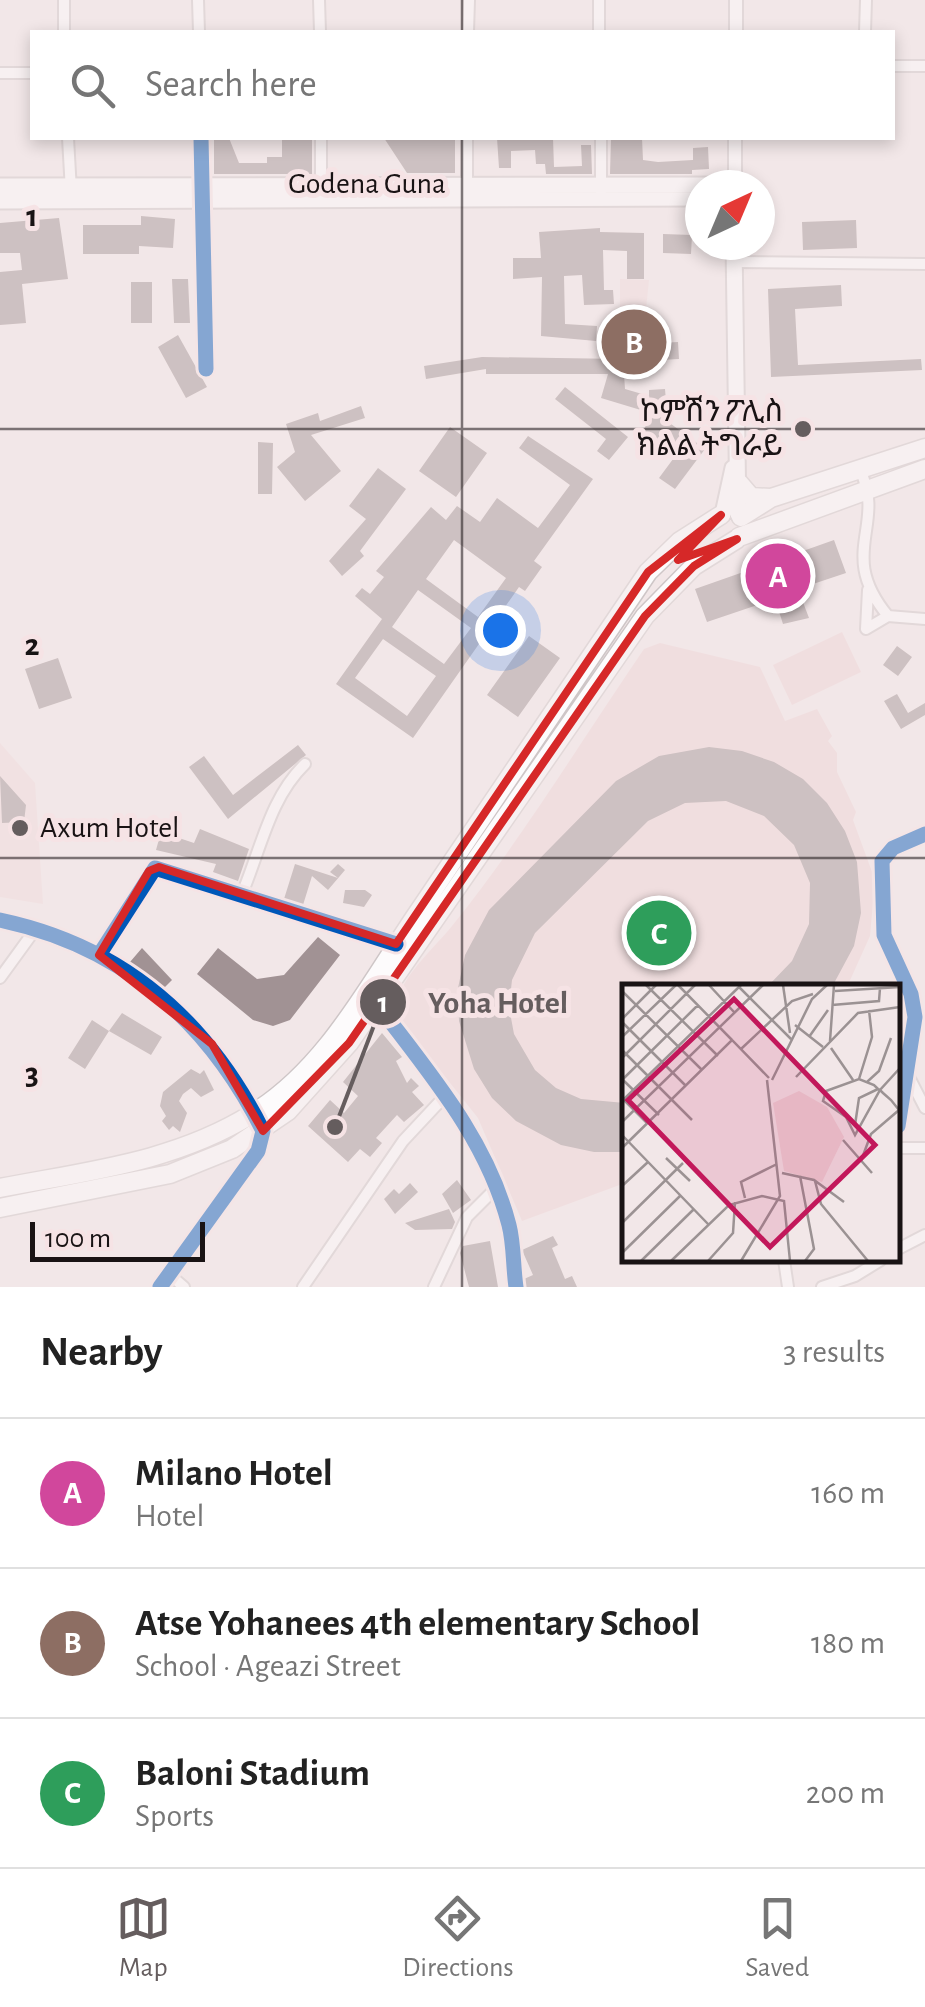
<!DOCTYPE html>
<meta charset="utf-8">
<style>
:root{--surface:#fff;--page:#f6f6f6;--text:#222;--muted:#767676;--line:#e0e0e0;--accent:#655d5e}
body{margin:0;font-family:"Alegreya Sans","Noto Sans Ethiopic",sans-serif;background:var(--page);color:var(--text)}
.compass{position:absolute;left:685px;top:170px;width:90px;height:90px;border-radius:50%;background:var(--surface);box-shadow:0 5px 15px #0003;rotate:44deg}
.scale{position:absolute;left:30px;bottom:25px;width:175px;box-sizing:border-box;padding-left:10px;border:5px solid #191314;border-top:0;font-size:28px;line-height:35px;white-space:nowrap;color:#191314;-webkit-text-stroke:8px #f6e3e5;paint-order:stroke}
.you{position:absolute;left:500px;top:630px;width:35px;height:35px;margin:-25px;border:8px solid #fff;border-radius:50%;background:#1a73e8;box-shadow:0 0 0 15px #1a73e833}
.badge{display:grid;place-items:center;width:65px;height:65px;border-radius:50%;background:var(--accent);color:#fff;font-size:32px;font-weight:700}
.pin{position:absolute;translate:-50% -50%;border:5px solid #fff;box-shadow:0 2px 10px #0006}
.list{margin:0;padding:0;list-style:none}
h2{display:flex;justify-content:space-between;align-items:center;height:130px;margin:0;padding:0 40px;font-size:42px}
h2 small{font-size:32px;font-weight:400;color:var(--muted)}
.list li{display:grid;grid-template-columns:65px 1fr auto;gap:30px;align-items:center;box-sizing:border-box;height:150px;padding:0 40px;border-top:2px solid var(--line)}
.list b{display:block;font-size:38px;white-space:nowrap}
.list p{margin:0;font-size:32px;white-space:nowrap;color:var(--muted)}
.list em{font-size:32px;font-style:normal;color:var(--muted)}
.icon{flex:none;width:55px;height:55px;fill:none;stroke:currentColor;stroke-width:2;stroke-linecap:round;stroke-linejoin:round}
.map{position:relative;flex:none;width:925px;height:1287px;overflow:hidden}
.search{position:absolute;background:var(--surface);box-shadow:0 5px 15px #0003;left:30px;right:30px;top:30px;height:110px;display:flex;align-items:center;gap:25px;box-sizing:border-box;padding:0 35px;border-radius:0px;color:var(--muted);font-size:38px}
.sheet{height:580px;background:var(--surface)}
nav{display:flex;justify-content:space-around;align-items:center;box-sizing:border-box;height:140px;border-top:2px solid var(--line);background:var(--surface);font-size:28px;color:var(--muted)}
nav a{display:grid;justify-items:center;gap:5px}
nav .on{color:var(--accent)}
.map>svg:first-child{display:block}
.built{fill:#efdadc}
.green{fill:#eed3d6}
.building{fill:#a19294;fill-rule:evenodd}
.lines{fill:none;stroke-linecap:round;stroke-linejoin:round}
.minor-casing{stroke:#cec6c7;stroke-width:14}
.tertiary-casing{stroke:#cec6c7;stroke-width:16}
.secondary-casing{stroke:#cec6c7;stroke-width:19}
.primary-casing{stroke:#cec6c7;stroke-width:21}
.minor{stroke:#fdfbfc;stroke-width:10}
.tertiary{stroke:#fdfbfc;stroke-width:12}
.secondary{stroke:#fdfbfc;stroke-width:15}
.primary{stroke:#fdfbfc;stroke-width:18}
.cycleway-casing{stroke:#f6e3e5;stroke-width:21}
.cycleway{stroke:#0057b8;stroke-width:15}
.marked{fill:none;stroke:#d62828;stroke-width:8;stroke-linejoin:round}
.grid{fill:none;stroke:#191314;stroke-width:2.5;stroke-opacity:0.55}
.poi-dot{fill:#655d5e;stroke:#f6e3e5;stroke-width:4}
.labels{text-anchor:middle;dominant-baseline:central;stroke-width:10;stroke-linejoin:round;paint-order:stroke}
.street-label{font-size:30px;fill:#191314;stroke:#f6e3e5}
.poi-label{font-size:30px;fill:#191314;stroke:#f6e3e5;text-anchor:end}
.inset-road{fill:none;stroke:#9b9293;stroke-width:2.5}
.view{fill:#c2185b;fill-opacity:0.15;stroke:#c2185b;stroke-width:5}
.inset-edge{fill:none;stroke:#191314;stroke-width:5}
.grid-label{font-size:32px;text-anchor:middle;font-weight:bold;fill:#191314;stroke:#f6e3e5;stroke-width:10;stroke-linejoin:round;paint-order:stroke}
.leader{fill:none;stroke:#655d5e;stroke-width:4}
.callout-dot{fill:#655d5e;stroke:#f6e3e5;stroke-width:4}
.mark-label{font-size:30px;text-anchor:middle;font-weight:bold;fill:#fff}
.callout-label{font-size:32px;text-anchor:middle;font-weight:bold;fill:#655d5e;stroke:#f6e3e5;stroke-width:10;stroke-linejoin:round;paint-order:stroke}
</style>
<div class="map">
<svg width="925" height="1287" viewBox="0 0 925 1287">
<rect width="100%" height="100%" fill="#f2e7e8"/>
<path class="built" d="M620,279L649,280L640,368L627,364L628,313L620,312Z
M0,743L35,783L43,904L0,897Z"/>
<path class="green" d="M842,632L861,672L792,705L773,665Z
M660,643L760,667L785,721L817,709L832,736L828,741L837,753V772L856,812L853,820L875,880L870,936L847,987H625V1183L522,1221L478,1118L395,1014C394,982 433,950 452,926C522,839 581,741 644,649Z"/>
<path class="building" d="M214,138H229L239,163H267V157H282V138H312V174H214Z
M384,138H455V173H407Z
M497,138H553L554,167L582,166L581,145H591L592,174H546L545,164H536L535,150L511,151V168H499Z
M611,138H642L643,160L658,162L693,160V148L708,147L709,169L692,170V174H610Z
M141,216L175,219L173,248L139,246V254H83V225H141Z
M59,218L68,279L22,284L26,323L0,325V272L22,270L20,253H0V223Z
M856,220L857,248L803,250L802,222Z
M600,228V232L644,233V279H627V251L603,250L604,290H613L614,304L584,305L582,275L564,276L565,324L597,326L596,341L541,336L542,277L513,279V258H541L539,232Z
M663,234L692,235L691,254L663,253Z
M172,279H188L190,323H174Z
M131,282H152V323H131Z
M841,285L842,306L795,309L798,365L921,359L922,370L771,377L768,289Z
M178,335L207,387L186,398L158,347Z
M678,342L679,359L660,360V343Z
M482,357L623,359L625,389L649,396V390L665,389L666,401L675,405L648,407L705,449L675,489L659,478L676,455L643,430L654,414L601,398L608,374H486V369L426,379L424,366Z
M565,387L628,437L609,460L597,451L606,439L555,399Z
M361,406L365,418L311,435L341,471L305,501L277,467L295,452L286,424L318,413L320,421Z
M450,427L487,453L456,497L419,471Z
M528,436L593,479L534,561L542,567L525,591L519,587L413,738L336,684L382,619L355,596L362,588L370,594L384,577L376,571L431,507L446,520L457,506L480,522L497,498L538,528L570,485L519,448ZM454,540L506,578L478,617L426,579ZM418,590L471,628L444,664L392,627ZM383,639L436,676L407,716L355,678Z
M258,442L273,443L272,494H258Z
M378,468L406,489L360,551L364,556L342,576L329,561L366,519L349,506Z
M834,540L846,573L798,589L809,618L783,624L775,599L707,622L695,589Z
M529,636L560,658L518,717L487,695Z
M897,646L912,657L898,676L883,665Z
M58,658L72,698L39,709L25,669Z
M897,694L908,713L925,703V715L901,729L884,701Z
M298,745L306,755L228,819L189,767L204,756L233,795Z
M709,747L742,751L774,762L803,779L827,803L845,831L857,862L861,913L854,946L832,987H767L792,961L809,924L810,883L794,845L764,816L726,801L685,803L648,821L535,933L512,980L509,1007L514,1034L535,1070L556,1088L581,1099L625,1103V1152H594L561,1145L516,1121L492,1098L474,1069L459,1021L458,988L465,955L489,910L616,781L659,756Z
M0,776L26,805L24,822L2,823Z
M200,829L249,849L238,881L213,872L216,864L156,850L161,832L194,843Z
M295,864L338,878L330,872L338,864L345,870L328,890L312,876L303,905L284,899Z
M345,890H365L372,895L364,907L343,903Z
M318,937L340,955L290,1020L273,1026L253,1020L197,974L218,948L257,979L284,975Z
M142,948L172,980L164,988L130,962Z
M122,1013L162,1037L151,1055L109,1031Z
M92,1020L109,1031L85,1069L68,1058Z
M382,1033L402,1057L396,1061L407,1083L411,1078L419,1086L412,1092L424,1105L404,1122L397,1115L376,1138L382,1143L370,1157L360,1149L348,1162L308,1126L330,1100L344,1113L358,1096L343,1082Z
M191,1069L200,1074L204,1070L214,1090L201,1097L191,1088L183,1094L179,1101L187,1113L180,1132L173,1126L169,1130L162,1121L166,1116L160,1106L163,1092Z
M457,1180L471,1200L453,1213L442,1194Z
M410,1183L418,1192L395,1214L384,1199L394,1189L399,1194Z
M449,1209L455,1222L452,1229L415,1230L405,1223Z
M553,1236L558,1245L552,1248L565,1279L572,1276L577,1287H525L524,1279L533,1275L522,1250Z
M490,1241L498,1287H469L460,1253L463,1246Z"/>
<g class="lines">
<g class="minor-casing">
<path id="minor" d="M198,0L199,32
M319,0L320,32
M599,0V32
M64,32V0
M468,32L469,0
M865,32L866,0
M892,66H925
M0,73H32
M68,138L71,191
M201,138L206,369
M601,138V191
M321,188V138
M467,191V138
M734,262L925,264
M860,470C887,526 836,553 888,616
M866,629L888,616L925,619
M866,629L868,590
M241,896C261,850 269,799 305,764
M99,955L155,868L396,944
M0,978L37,927
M377,1004C429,1073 487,1139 509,1225C514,1244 513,1267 516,1287
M909,1077L925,1108
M898,1126L915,1017L911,994L884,935L882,861L893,848L925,834
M898,1148H925
M898,1249L925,1235
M784,1260L788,1287
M170,1275L184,1287
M160,1287L258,1151L263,1131
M303,1287L403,1141L445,1096
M434,1287L467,1217L497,1187
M822,1287L855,1276L881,1260"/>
</g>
<g class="tertiary-casing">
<path id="tertiary" d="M736,0V32
M735,182V138
M0,920C112,943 206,1017 257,1119"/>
</g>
<g class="secondary-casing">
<path id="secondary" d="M0,186L735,185
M0,201L700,198
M734,245L738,514
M723,514L733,468"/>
</g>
<g class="primary-casing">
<path id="primary" d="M739,483L751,497L771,498
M741,517L771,498L925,448
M739,537L925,469
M0,1188C88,1171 175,1162 252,1114C327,1069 371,981 419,911C496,798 571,685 648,572L680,541L721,515
M0,1208L170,1174L232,1149L288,1111L349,1043L645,616L694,566L737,539"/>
</g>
<use href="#minor" class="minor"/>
<use href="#tertiary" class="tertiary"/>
<use href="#secondary" class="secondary"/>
<use href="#primary" class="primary"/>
<g class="cycleway-casing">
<path id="cycleway" d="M201,138L206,369
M0,920C123,946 208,1021 263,1131L258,1151L160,1287
M99,955L155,868L396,944
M377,1004C429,1073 487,1139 509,1225C514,1244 513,1267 516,1287
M898,1126L915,1017L911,994L884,935L882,861L893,848L925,834"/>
</g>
<use href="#cycleway" class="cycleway"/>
</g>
<path d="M0 0H925V1287H0ZM721,515L678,560L737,539L694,566L645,616L349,1043L263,1131L212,1044L99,955L149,871L159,867L396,944L648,572Z" fill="#f2e7e8" fill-opacity=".55" fill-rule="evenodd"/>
<path class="marked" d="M721,515L678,560L737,539L694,566L645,616L349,1043L263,1131L212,1044L99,955L149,871L159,867L396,944L648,572Z"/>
<path class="grid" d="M462,0V32M462,138V1287M0,429H925M0,858H925"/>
<g class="poi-dot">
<circle cx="803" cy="429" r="10"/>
<circle cx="20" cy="828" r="10"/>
</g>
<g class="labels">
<g class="street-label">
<text x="367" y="184">Godena Guna</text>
</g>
<g class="poi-label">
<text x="783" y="412">ኮምሽን ፖሊስ<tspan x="783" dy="34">ክልል ትግራይ</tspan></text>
<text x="40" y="828" text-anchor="start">Axum Hotel</text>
</g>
</g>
<g transform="translate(622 984)">
<rect width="278" height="278" fill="#f2e7e8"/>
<path d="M177,107L205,123L222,153L200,198L162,187L151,119Z" fill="#eed3d6"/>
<path class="inset-road" d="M24,1L96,72M56,1L110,56M87,1L112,28M161,1L168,49M117,3L169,55M0,7L79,85M213,7L278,3M210,21L257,17L258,4M0,35L34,1M0,38L63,101M173,41L201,63M0,53L54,1M187,53L206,26M208,57L212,1M209,64L231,96M119,65L170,17L191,10M0,66L70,136M0,74L73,1M174,93L236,29L278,23M0,95L37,131M237,95L250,53L247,26M0,96L76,21M150,96L190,15L205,1M245,98L257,87L269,54M2,116L26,140M0,117L119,1M0,138L141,1M233,141L237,114L256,105M0,151L86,240M221,156L250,189M0,164L110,56L147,94M44,174L68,197M239,177L249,150L277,126L269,116L261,109L258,106L256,105L252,101L237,95L204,107L201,117L224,133L233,151L258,106L278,84M160,189L192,196L222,218M178,192L192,265L183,277M193,197L199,220L246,277M0,202L26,178M123,214L119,198L155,180M0,239L61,179M0,269L58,212M19,277L72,225M49,277L107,221L140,212L162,217L168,277M86,277L111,249L113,218M119,277L158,212L145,96"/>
<path class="view" d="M112,15L253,161L148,263L6,116Z"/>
<rect width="278" height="278" class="inset-edge"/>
</g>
<g class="grid-label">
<text x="32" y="226">1</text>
<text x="32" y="655">2</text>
<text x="32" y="1084">3</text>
</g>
<path class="leader" d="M335 1127L383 1002"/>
<g class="callout-dot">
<circle cx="335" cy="1127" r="10"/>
<circle cx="383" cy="1002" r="25"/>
</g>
<g class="mark-label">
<text x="383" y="1012">1</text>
</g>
<g class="callout-label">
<text x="498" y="1013">Yoha Hotel</text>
</g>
</svg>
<svg class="compass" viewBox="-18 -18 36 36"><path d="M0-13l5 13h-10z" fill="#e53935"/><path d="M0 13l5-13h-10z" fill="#767676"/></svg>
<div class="scale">100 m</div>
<div class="you"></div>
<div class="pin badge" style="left:778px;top:576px;background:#d1479c">A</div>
<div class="pin badge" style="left:634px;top:342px;background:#8d6e63">B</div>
<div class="pin badge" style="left:659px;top:933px;background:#2e9e5b">C</div>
<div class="search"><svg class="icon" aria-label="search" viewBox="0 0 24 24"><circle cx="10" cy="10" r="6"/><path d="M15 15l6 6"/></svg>Search here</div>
</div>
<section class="sheet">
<h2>Nearby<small>3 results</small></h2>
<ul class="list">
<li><span class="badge" style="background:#d1479c">A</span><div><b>Milano Hotel</b><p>Hotel</p></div><em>160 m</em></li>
<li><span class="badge" style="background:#8d6e63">B</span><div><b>Atse Yohanees 4th elementary School</b><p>School · Ageazi Street</p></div><em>180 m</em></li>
<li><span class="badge" style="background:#2e9e5b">C</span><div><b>Baloni Stadium</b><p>Sports</p></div><em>200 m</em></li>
</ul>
</section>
<nav>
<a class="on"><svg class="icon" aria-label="map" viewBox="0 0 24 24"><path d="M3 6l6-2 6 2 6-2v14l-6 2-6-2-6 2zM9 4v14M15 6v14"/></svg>Map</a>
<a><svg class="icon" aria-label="directions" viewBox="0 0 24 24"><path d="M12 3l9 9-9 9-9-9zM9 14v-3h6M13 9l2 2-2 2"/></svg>Directions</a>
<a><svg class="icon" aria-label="saved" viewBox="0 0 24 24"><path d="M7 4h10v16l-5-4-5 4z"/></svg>Saved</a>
</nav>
